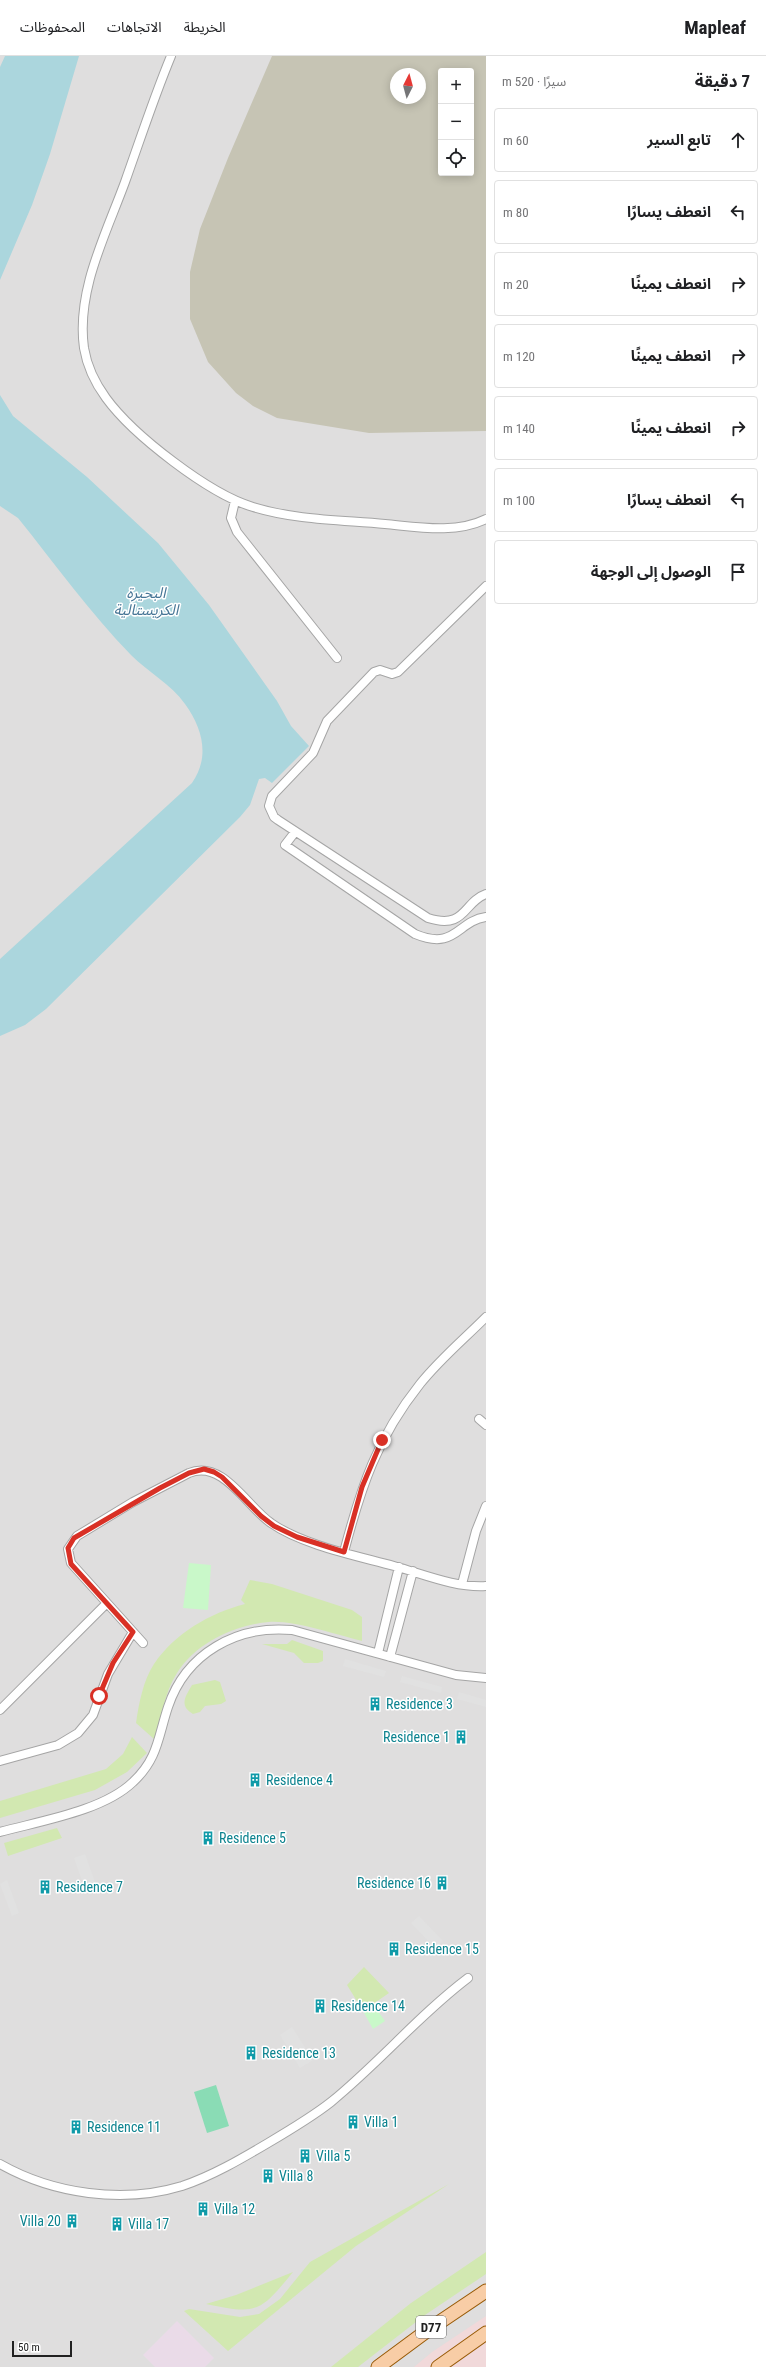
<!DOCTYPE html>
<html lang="ar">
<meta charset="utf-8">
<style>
:root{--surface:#fff;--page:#f2f2f2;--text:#202124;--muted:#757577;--line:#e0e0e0}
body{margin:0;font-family:"Roboto Condensed","Noto Sans Arabic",sans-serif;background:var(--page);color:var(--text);direction:rtl}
.controls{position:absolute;right:12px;top:12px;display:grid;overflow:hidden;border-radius:4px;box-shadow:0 2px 10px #0003}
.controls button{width:36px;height:36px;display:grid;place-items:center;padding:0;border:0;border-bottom:1px solid var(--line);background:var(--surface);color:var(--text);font:20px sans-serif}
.compass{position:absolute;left:390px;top:12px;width:36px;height:36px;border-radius:50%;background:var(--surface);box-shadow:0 2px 10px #0003;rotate:6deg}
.scale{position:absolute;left:12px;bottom:10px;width:60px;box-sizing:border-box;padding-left:4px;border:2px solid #212121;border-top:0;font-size:11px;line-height:14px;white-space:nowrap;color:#212121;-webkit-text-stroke:3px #fff;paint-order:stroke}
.stop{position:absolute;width:12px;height:12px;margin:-9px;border:3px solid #d93025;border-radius:50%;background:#fff}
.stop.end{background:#d93025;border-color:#fff;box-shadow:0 1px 4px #0008}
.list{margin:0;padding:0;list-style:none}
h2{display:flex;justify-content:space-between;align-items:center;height:52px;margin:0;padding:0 16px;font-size:17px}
h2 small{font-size:13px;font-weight:400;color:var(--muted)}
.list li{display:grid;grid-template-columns:26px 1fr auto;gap:12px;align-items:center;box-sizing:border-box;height:64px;margin:0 8px 8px;padding:0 8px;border:1px solid var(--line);border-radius:4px}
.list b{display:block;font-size:15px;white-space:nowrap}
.list em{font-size:13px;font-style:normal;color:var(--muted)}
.icon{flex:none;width:22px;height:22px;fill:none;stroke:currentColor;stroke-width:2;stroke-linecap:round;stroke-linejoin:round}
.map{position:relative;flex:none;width:486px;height:2311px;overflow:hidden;direction:ltr}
header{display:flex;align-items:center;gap:24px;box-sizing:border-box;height:56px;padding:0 20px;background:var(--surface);border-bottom:1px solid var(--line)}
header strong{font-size:19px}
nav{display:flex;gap:22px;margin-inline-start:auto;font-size:14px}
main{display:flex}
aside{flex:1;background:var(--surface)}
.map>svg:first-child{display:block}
.residential{fill:#dfdede;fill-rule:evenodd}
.commercial{fill:#f1d9da}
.industrial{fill:#eadbe8}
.construction{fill:#c6c4b4;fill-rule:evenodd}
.grass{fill:#d2e8b1}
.park{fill:#c9f8c9}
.pitch{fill:#8adcb5}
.parking{fill:#e1e1e1}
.water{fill:#abd6dd}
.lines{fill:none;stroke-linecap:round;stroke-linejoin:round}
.minor-casing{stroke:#a5a5a5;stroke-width:10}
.primary-casing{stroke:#985a06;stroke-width:15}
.minor{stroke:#fff;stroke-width:8}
.primary{stroke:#f8cda6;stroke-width:13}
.route{stroke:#d93025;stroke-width:5}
.labels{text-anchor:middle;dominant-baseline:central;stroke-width:3;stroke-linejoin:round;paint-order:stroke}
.shield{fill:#fff;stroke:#646464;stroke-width:1}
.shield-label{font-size:13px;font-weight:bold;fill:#212121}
.culture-label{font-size:14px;fill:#0d838f;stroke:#fff;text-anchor:start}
.water-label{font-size:15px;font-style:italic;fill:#477696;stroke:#fff}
</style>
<header>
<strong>Mapleaf</strong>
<nav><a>الخريطة</a><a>الاتجاهات</a><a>المحفوظات</a></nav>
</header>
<main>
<aside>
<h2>7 دقيقة<small>سيرًا · 520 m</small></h2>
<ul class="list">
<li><svg class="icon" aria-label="ahead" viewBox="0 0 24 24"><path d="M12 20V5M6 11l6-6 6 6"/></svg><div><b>تابع السير</b></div><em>60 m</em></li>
<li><svg class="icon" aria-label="left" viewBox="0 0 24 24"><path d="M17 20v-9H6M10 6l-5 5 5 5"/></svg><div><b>انعطف يسارًا</b></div><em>80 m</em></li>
<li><svg class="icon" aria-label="right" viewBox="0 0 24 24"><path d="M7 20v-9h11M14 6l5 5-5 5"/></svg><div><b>انعطف يمينًا</b></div><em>20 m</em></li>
<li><svg class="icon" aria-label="right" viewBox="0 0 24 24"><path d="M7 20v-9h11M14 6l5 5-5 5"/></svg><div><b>انعطف يمينًا</b></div><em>120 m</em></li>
<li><svg class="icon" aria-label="right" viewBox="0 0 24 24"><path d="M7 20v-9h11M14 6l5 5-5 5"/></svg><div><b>انعطف يمينًا</b></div><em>140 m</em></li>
<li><svg class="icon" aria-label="left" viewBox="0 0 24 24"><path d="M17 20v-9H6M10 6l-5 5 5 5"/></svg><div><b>انعطف يسارًا</b></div><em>100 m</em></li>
<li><svg class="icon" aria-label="arrive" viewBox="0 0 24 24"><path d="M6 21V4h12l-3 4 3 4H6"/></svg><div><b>الوصول إلى الوجهة</b></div></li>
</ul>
</aside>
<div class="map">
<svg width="486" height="2311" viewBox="0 0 486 2311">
<rect width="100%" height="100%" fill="#f1ede8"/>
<path class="residential" d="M0,0H486V2311H0ZM441,15H471V117H441ZM396,18H420V42H396Z"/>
<path class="commercial" d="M486,2260V2311H414L432,2296Z"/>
<path class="industrial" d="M177,2265L214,2302L205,2311H155L143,2299Z"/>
<path class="construction" d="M272,0H486V375L369,377L277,362L253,350L236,337L208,306L190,263V216L200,173L228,102ZM441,15H471V117H441ZM396,18H420V42H396Z"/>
<path class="grass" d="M250,1524L272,1528L352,1554L362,1561V1585C337,1579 294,1564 269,1566C234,1569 196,1587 177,1617C164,1637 162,1662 154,1683L136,1667C139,1647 143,1625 154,1608C175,1577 210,1557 245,1548L241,1544Z
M292,1584L323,1595V1605L318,1607H304L294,1597L262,1588H287Z
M215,1624L220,1626L226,1645L221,1648L205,1650L200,1656L193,1658C179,1650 185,1641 192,1629Z
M132,1681L147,1697L127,1716L95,1734L0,1762V1745L106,1713L123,1698Z
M57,1772L62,1782L8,1800L4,1787Z
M364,1911L389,1937L363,1955L347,1929Z
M449,2128L356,2190L228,2295L184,2255L189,2253L240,2261L259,2258L280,2243L310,2206Z
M486,2196V2218L425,2259L358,2311H331L411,2247Z
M293,2216C260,2256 258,2259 206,2248L236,2239Z"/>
<path class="park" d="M189,1507L211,1509L208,1554L183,1552Z
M373,1948L385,1965L373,1973L363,1955Z"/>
<path class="pitch" d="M216,2029L229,2070L207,2077L194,2036Z"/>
<path class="parking" d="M345,1603L386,1615L384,1621L343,1610Z
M402,1620L442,1631L441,1637L400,1626Z
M459,1636L486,1644V1651L457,1643Z
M85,1798L96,1829L85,1833L74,1802Z
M7,1824L19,1857L12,1860L0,1828Z
M419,1860L443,1885L435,1892L411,1867Z
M292,1971L313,2004L300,2012L280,1979Z"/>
<path class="water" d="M5,0H79L50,98L32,149L0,224V11Z
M0,339L13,360L87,421L158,487L209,549L277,645L291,670L309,690L272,727L265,722L259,723L250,749L240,761L46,953L25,969L0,980V903L192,727C210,701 203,673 185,648C171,628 148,616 131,599C90,557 55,508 18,462L0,450Z"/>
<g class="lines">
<g class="minor-casing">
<path id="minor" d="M171,0C154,41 140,84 125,126C106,178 76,235 84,292C87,310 95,327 106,342C133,379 209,438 253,451C295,464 342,464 385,468C418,471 456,478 486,463
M235,445L231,462L237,476L337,602
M486,530L398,616L392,618L380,614L374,616L327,665L313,697L272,740L269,750L274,761L278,764L428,862C466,874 463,846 486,838
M295,776L285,789L415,878C456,895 457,865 486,861
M479,1363L486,1369
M344,1496C361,1431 377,1382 420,1328C439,1304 464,1283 486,1261
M462,1528L476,1475L486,1450
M143,1587L71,1507L68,1493L77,1480L133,1446L189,1417C223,1403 247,1451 271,1467C302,1489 358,1500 394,1510C423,1518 456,1532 486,1530
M378,1597L399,1511
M390,1601L413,1515
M0,1654L107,1547
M0,1705L58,1689L78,1677L93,1659L108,1618L133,1576
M0,1776C40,1765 103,1755 133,1726C158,1703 158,1681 168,1651C186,1597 237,1569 292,1574L456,1619L486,1622
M0,2108C53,2138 123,2148 182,2130C212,2120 241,2103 268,2087C290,2074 312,2061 331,2046C379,2007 419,1959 468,1922"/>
</g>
<g class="primary-casing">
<path id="primary" d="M378,2311L428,2274L486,2235
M438,2311L486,2277"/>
</g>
<use href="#minor" class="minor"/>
<use href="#primary" class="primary"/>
</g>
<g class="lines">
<path class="route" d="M99,1640L113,1607L133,1576L71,1508L68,1492L74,1482L160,1432L189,1417L204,1413L214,1416L222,1421L261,1460L274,1470L297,1481L344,1496L362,1431L382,1384"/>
</g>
<defs>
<g id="building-bare" transform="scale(1.08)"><path d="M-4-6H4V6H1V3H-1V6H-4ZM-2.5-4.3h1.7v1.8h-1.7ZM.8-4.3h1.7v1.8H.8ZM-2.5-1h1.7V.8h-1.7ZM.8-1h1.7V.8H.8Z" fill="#0f9aa8" stroke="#fff" stroke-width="2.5" paint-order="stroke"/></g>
</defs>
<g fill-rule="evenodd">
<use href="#building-bare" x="375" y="1648"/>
<use href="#building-bare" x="461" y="1681"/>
<use href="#building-bare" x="255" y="1724"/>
<use href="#building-bare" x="208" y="1782"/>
<use href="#building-bare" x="442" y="1827"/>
<use href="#building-bare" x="45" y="1831"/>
<use href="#building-bare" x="394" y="1893"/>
<use href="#building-bare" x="320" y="1950"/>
<use href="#building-bare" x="251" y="1997"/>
<use href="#building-bare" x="353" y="2066"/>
<use href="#building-bare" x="76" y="2071"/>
<use href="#building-bare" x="305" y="2100"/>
<use href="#building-bare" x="268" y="2120"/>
<use href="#building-bare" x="203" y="2153"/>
<use href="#building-bare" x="72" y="2165"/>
<use href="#building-bare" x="117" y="2168"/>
</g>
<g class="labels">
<rect class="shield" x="416" y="2260" width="30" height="22" rx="3"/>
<g class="shield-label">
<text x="431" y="2271">D77</text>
</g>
<g class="culture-label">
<text x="386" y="1648">Residence 3</text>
<text x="450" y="1681" text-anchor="end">Residence 1</text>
<text x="266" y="1724">Residence 4</text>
<text x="219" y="1782">Residence 5</text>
<text x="431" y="1827" text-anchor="end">Residence 16</text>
<text x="56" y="1831">Residence 7</text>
<text x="405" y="1893">Residence 15</text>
<text x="331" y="1950">Residence 14</text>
<text x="262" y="1997">Residence 13</text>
<text x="364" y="2066">Villa 1</text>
<text x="87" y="2071">Residence 11</text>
<text x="316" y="2100">Villa 5</text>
<text x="279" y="2120">Villa 8</text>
<text x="214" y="2153">Villa 12</text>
<text x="61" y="2165" text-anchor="end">Villa 20</text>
<text x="128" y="2168">Villa 17</text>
</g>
<g class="water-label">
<text x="146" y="537">البحيرة<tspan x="146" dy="17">الكريستالية</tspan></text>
</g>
</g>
</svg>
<div class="controls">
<button>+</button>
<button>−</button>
<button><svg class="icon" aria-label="locate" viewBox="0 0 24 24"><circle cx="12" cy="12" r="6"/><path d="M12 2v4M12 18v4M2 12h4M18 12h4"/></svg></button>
</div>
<svg class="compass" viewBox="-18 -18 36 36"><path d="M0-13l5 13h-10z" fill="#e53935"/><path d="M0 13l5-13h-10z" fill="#757577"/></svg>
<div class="scale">50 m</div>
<div class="stop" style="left:99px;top:1640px"></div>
<div class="stop end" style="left:382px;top:1384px"></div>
</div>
</main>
